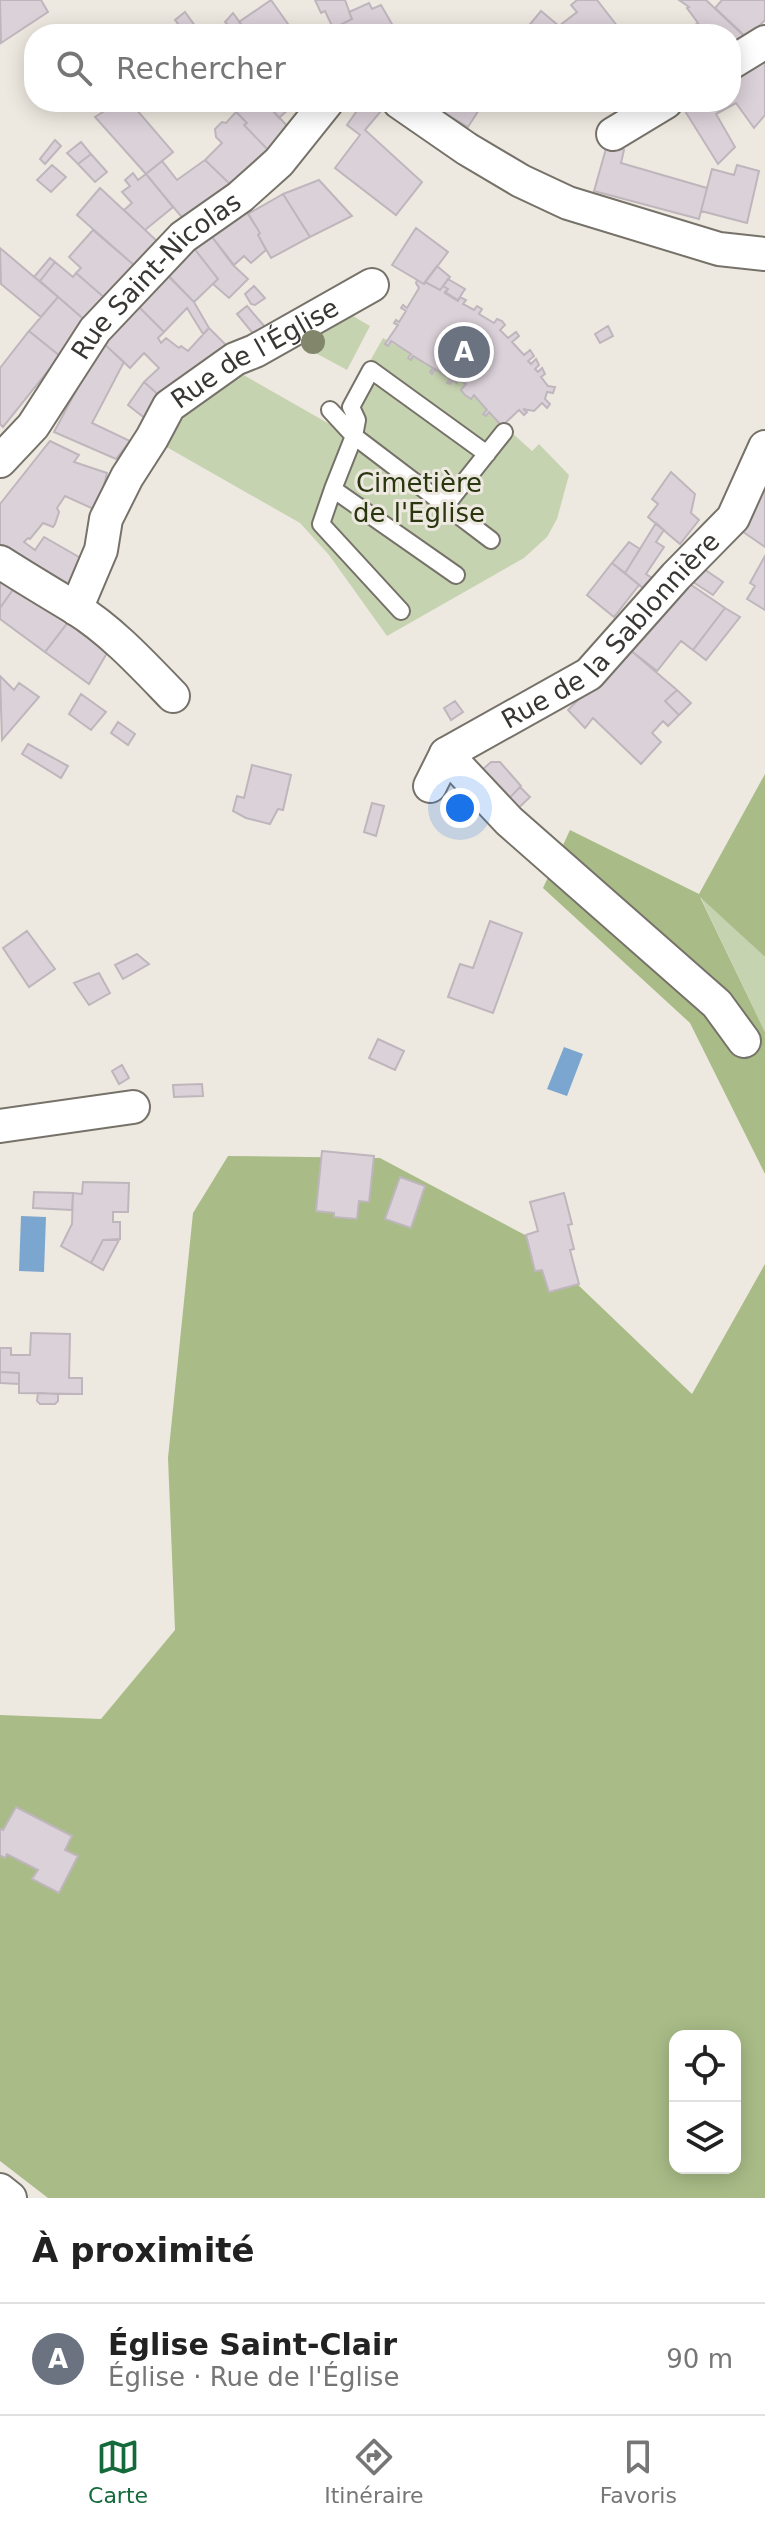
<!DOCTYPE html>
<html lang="fr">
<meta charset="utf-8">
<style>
:root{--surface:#fff;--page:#f2f2f2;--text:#222;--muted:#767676;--line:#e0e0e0;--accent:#146a3b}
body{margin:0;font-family:"DejaVu Sans",sans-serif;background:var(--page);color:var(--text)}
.controls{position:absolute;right:24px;bottom:24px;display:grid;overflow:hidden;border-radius:16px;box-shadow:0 4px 20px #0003}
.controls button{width:72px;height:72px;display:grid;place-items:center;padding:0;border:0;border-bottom:2px solid var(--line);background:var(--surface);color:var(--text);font:40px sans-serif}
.you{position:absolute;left:460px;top:808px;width:28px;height:28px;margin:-20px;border:6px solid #fff;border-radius:50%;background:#1a73e8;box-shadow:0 0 0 12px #1a73e833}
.badge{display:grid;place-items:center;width:52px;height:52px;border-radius:50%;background:var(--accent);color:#fff;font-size:26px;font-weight:700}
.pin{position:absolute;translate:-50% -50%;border:4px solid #fff;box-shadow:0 2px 8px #0006}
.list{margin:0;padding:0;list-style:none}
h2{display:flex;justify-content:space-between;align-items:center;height:104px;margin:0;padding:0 32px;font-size:34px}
h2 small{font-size:26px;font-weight:400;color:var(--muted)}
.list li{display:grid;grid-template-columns:52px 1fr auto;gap:24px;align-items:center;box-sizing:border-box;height:112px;padding:0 32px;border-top:2px solid var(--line)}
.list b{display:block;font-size:30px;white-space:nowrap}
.list p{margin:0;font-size:26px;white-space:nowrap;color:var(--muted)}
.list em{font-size:26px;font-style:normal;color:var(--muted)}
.icon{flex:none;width:44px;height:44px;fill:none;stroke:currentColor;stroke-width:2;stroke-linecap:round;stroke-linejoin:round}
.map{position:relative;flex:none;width:765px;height:2198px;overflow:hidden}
.search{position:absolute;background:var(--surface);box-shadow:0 4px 20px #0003;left:24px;right:24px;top:24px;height:88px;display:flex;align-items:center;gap:20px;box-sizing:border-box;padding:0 28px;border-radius:32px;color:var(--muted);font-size:30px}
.sheet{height:216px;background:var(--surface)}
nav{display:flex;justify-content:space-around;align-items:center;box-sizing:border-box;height:112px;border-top:2px solid var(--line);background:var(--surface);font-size:22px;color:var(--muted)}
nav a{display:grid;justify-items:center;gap:4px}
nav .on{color:var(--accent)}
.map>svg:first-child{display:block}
.green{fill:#c6d3b1}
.forest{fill:#a9bc87;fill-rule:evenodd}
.water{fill:#7ba6cf}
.building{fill:#dbd2d9;stroke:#beb6bc;stroke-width:2}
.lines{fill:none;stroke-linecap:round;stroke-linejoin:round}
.lane-casing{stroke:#767269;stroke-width:20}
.street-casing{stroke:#767269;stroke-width:36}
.lane{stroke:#fff;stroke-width:16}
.street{stroke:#fff;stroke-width:32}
.tree{fill:#82876c}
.labels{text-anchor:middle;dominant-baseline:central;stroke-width:6;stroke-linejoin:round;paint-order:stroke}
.street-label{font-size:26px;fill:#393734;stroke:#eee9e0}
.park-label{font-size:26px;fill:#2a360e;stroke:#eee9e0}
</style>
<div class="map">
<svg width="765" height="2198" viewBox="0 0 765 2198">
<rect width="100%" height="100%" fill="#eee9e0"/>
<path class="green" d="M341,309L370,326L347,370L297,343Z
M383,338L411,354L408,358L410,360L413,356L433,368L430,372L432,373L435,369L450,379L447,382L449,384L452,380L457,383L459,379L466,384L461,390L470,399L474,395L487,410L486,415L489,412L532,451L539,444L569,475L557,519L547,537L524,558L387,636L329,555L300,523L156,441L194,398L240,373L333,426Z
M699,894L765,957V1032Z"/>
<path class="forest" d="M765,774V957L700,897L765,1032V1174L690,1023L543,888L570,830L699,894Z
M228,1156L380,1158L527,1236L692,1394L765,1264V2198H48L0,2161V1715L101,1719L175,1630L168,1458L193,1213ZM675,2036H735V2168H675Z"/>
<path class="water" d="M564,1047L583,1054L567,1096L547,1089Z
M21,1216L46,1217L44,1272L19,1271Z"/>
<path class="building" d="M0,0H41L48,12L1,43Z
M271,0L295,34H244L241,31L244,28L239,22Z
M315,0H345L352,19L336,27L341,34H324L333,28L325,11L321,13Z
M577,0H597L618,27L609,34H522L541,11L559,26L577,12L571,5Z
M679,0H706L744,36L731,45V34H681L698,23L687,8L689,7Z
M722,0H765V20L747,38L715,8Z
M369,3L372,9L381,5L396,31L390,34H341L336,27L352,19L349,12Z
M185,12L201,34H186L175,20Z
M233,13L244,28L236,34L225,22Z
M765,56V115L754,128L736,103L716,114L735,147L718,164L680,103L731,102V76Z
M119,102H130L173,152L146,174L95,117Z
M232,102H265L290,129L269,151L244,125L247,123L229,104Z
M265,102H296L279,118Z
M363,102L381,111L365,130L422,182L396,215L335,168L360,135L347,125Z
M426,102H484L468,127Z
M236,112L247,123L244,125L269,151L233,187L205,160L222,143L216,137L215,129L222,122L226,123Z
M55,140L61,146L45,164L40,159Z
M81,142L91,154L78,164L67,153Z
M607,145L624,150L621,163L707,188L699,219L594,191Z
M91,154L107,172L95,182L78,164Z
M205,160L233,187L184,220L146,174L162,161L177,180Z
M52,165L66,177L51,192L37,180Z
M737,165L759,171L747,223L701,211L712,169L734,175Z
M133,173L138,180L146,174L173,207L145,230L124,210L132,203L122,192L130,186L125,180Z
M319,180L352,216L310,237L283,194Z
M100,188L158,242L135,266L77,215Z
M283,194L310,237L271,258L258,235L260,233L248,214Z
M243,205L260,233L258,235L266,250L251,263L244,256L234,265L209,233Z
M416,228L448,252L424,284L392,265Z
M93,230L135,266L106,299L76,273L81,268L69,257Z
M209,233L233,265L248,279L229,298L213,284L218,279L193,247Z
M193,247L218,279L194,302L165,273Z
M0,248L58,297L41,317L1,284Z
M50,258L55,262L40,281L34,277Z
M55,262L73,277L76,273L106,299L87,322L40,281Z
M437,266L450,277L440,290L425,282Z
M167,274L194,302L209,328L203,334L187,308L164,332L137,305Z
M448,279L465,289L458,300L445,292L448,289L443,286Z
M417,280L424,284L425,282L440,290L443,286L448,289L445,293L458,301L460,297L466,300L463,304L474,310L477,306L482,309L479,314L494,323L497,319L502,321L505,325L500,330L508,338L516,332L519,336L512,342L524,355L530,350L534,356L528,361L531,364L536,359L539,365L535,369L538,372L542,368L545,374L541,377L548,386L555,387L553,393L547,392L545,399L550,404L547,408L542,403L534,411L523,409L527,412L524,415L519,410L502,426L489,412L486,416L483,414L487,410L474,395L471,399L465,395L461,390L466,384L459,379L457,383L452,380L450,384L447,383L450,379L435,369L432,374L430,372L433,368L413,356L411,360L408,358L411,354L391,341L388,346L385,344L398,325L394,323L396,320L399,322L404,314L406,311L401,308L403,305L407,308L419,288L416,283Z
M254,286L265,298L255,305L251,304L245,294Z
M58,297L87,322L60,356L29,331Z
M134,302L164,332L158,338L161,343L166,338L179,348L181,346L188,351L209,328L226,345L204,368L162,398L144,382L159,368L144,353L130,368L102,342Z
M247,306L265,327L255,336L237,314Z
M608,326L613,336L600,343L595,334Z
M29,331L60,356L3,427L0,424V368Z
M102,342L124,362L92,423L130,441L116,459L54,432Z
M144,382L162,398L146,419L128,405Z
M50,441L79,455L74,462L107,473L98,511L65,496L57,508L59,512L55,524L53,527L43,523L30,539L28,538L24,542L35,550L44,537L84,560L77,588L62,592L0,554V504Z
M671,472L695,494L691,513L699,520L680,544L648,517L658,504L652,499Z
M765,474V547L736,527Z
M656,523L664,530L656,542L664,547L646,574L652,578L643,588L625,573Z
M629,542L640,549L625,573L612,563Z
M765,556V610L747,599L755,586L750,583Z
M612,563L639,585L614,617L587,595Z
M698,565L723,582L713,595L690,580Z
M0,572L17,584L0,608Z
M684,580L725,608L693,650L681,641L657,671L629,649Z
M17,584L69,621L45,652L0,619V608Z
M725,608L740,617L706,660L693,650Z
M69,621L107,653L89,684L45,652Z
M629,649L677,690L665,701L679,715L668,726L663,721L652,733L661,742L641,764L593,718L585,728L568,710Z
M0,676L14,690L19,683L39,697L2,740Z
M677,690L691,703L679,715L665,701Z
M81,694L106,712L91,730L69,714Z
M455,701L463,712L451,720L444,708Z
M118,722L135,734L128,745L111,733Z
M28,744L68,766L61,778L22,754Z
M491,762H500L521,786L501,807L474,777Z
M252,765L291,775L283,810L278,809L270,824L246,818L233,811L237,796L244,798Z
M520,787L530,797L510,816L501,807Z
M372,803L384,806L376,836L364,832Z
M490,921L522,933L493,1013L448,997L460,964L473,968Z
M27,931L55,969L29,987L3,948Z
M137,954L149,964L123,979L115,965Z
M99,973L110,993L89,1005L74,983Z
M378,1039L404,1051L395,1070L369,1058Z
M122,1065L129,1078L119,1084L112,1071Z
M202,1084L203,1096L174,1097L173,1085Z
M322,1151L374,1156L369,1202L359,1201L357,1219L334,1217V1213L316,1211Z
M400,1177L425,1186L411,1228L385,1219Z
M83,1182L129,1183L128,1212H113V1222H120V1239L103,1240L91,1263L61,1246L72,1224L73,1193L82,1194Z
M34,1192L73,1193L72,1210L33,1208Z
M564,1193L572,1224L568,1225L574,1249L570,1250L579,1284L549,1292L542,1270L535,1271L526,1235L538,1231L530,1202Z
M103,1240H119L103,1270L91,1263Z
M31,1333L70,1334L69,1378H82V1394L19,1393V1373L0,1372V1348H11V1355H30Z
M0,1372L19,1373V1384L0,1383Z
M38,1393L58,1394V1401L55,1404H40L37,1401Z
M16,1807L72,1836L65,1850L78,1856L59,1893L32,1879L38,1870L7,1854L5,1858L0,1855V1829L3,1830Z"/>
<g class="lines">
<g class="lane-casing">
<path id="lane" d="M330,410L354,436L491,540
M333,489L321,524L401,611
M446,505L504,432
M456,575L333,489L354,436L357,420L351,407L371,370L487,454"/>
</g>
<g class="street-casing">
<g id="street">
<path d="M731,63L765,42"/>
<path d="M399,102L467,149L521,181L568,203L719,249L765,254"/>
<path d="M613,134L666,102"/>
<path id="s1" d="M0,461L33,426L95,330L183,237L240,197L279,162L327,102"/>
<path d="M0,562C25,578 50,593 75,608C112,631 143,665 173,696"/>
<path id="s2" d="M76,609L101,550L106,519L127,477L152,438L169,406L235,359L255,351L372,285"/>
<path d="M446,754L509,821L717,1004L744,1041"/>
<path id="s3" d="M430,786L446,754L589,674L676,576L733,518L765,447"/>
<path d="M0,1126L133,1107"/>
<path d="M0,2190L10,2198"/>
</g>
</g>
<use href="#lane" class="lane"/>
<use href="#street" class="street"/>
</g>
<circle class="tree" cx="313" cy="342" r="12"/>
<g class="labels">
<g class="street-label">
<text stroke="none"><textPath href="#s1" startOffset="244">Rue Saint-Nicolas</textPath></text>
<text stroke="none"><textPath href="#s2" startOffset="326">Rue de l'Église</textPath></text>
<text stroke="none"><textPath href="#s3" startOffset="244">Rue de la Sablonnière</textPath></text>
</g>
<g class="park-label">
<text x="419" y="483">Cimetière<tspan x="419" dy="30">de l'Eglise</tspan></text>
</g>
</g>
</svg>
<div class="controls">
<button><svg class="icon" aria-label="locate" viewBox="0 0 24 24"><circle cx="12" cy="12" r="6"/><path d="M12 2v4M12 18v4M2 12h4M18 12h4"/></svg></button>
<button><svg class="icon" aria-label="layers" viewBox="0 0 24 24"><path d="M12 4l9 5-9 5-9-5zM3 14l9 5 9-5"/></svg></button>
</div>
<div class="you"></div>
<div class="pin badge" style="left:464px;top:352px;background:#6b7280">A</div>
<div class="search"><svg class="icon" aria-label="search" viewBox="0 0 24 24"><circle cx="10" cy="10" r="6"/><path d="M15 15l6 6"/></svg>Rechercher</div>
</div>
<section class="sheet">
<h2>À proximité<small></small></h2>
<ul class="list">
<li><span class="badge" style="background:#6b7280">A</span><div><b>Église Saint-Clair</b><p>Église · Rue de l'Église</p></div><em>90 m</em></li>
</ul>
</section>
<nav>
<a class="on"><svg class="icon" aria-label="map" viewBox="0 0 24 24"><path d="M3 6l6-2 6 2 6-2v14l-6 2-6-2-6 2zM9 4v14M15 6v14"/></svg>Carte</a>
<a><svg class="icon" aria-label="directions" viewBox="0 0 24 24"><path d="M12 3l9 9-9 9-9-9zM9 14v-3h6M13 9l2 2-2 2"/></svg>Itinéraire</a>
<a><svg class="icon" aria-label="saved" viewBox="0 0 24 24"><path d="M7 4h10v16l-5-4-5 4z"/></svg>Favoris</a>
</nav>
